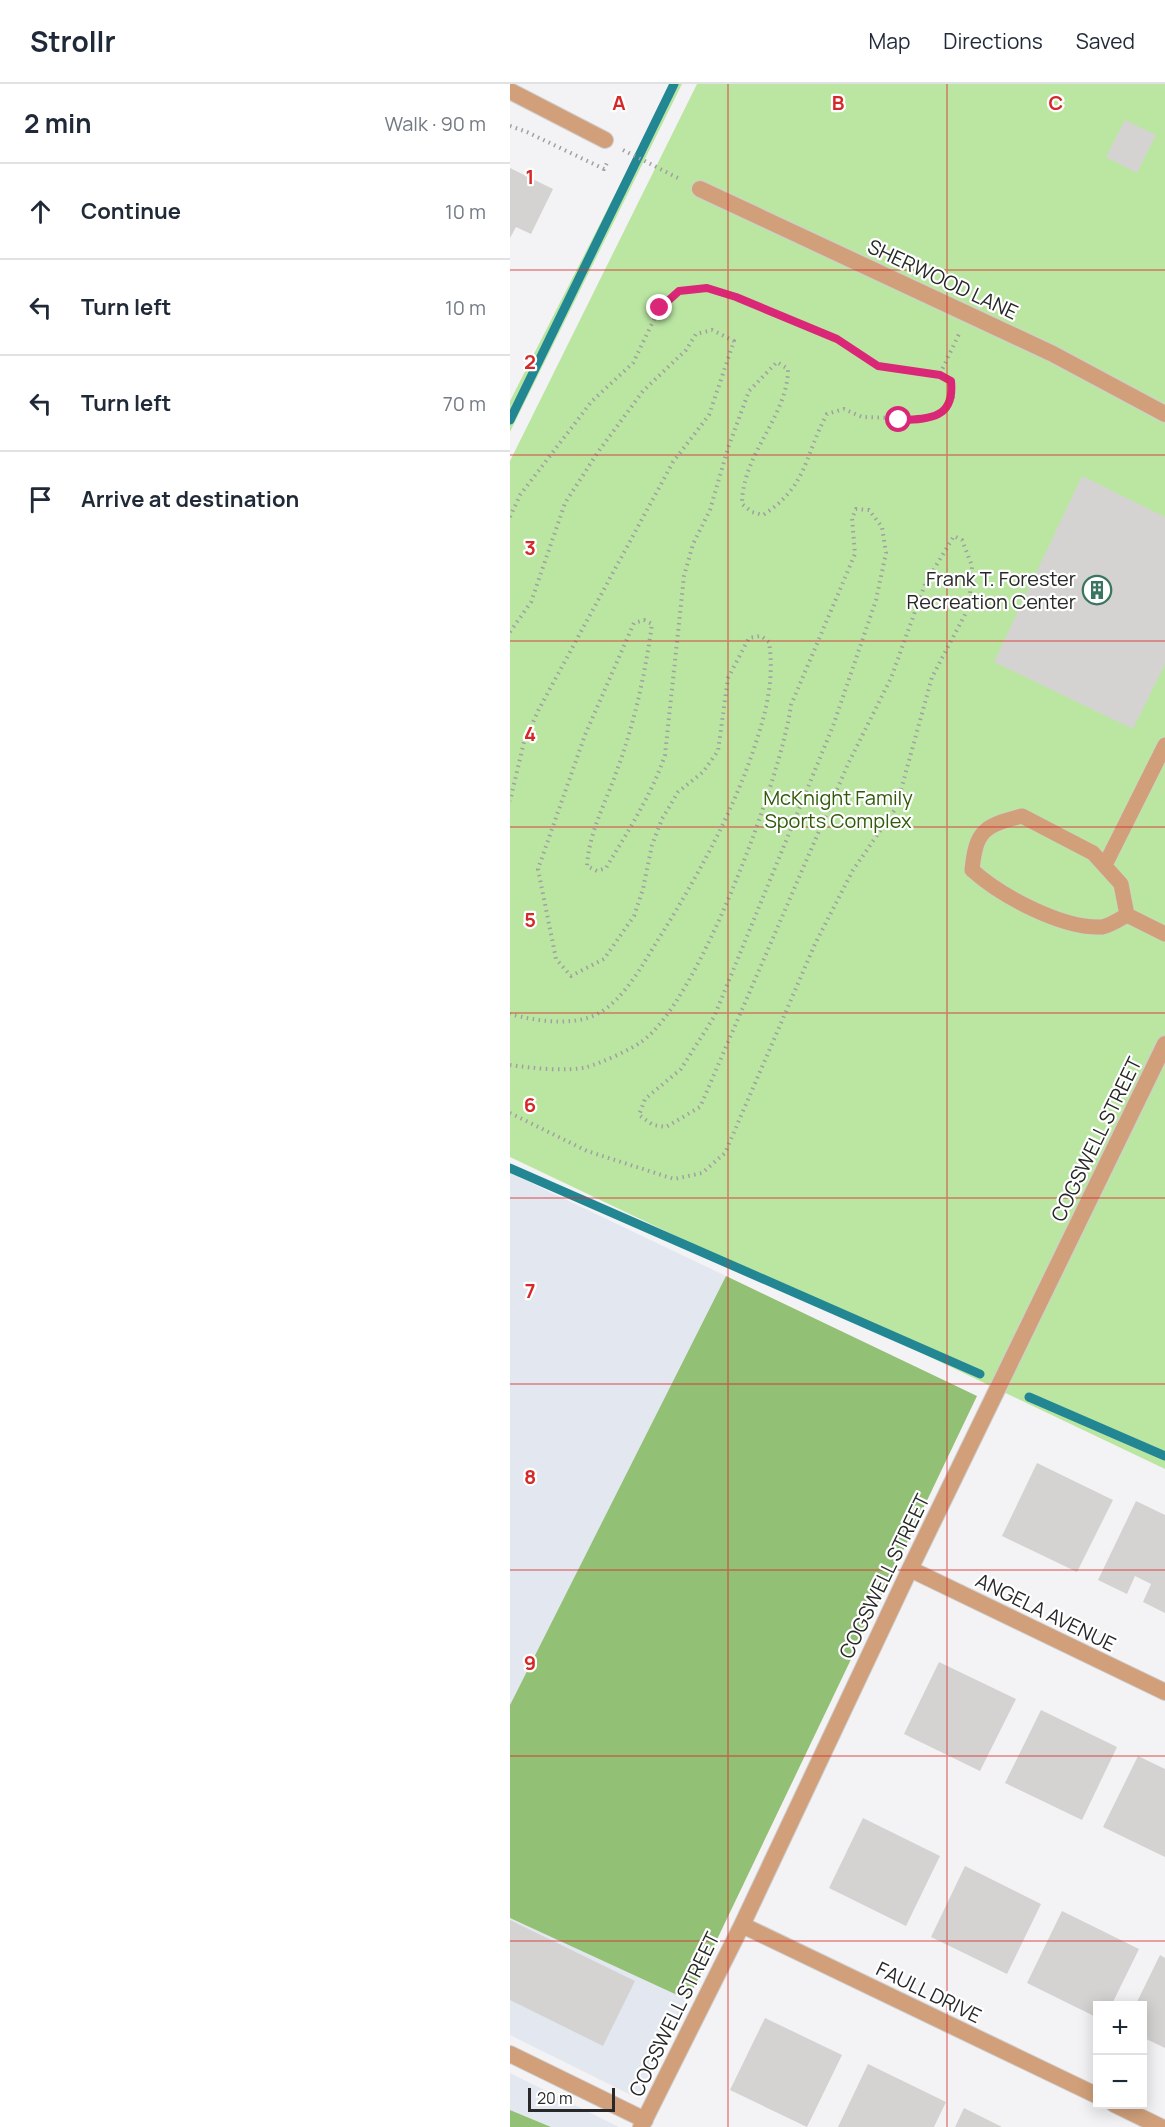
<!DOCTYPE html>
<meta charset="utf-8">
<style>
:root{--surface:#fff;--page:#f2f2f3;--text:#1f2937;--muted:#747a83;--line:#e0e1e3}
body{margin:0;font-family:Manrope,sans-serif;background:var(--page);color:var(--text)}
.controls{position:absolute;right:18px;bottom:18px;display:grid;overflow:hidden;border-radius:0px;box-shadow:0 3px 15px #0003}
.controls button{width:54px;height:54px;display:grid;place-items:center;padding:0;border:0;border-bottom:2px solid var(--line);background:var(--surface);color:var(--text);font:30px sans-serif}
.scale{position:absolute;left:18px;bottom:15px;width:87px;box-sizing:border-box;padding-left:6px;border:3px solid #282829;border-top:0;font-size:16px;line-height:21px;white-space:nowrap;color:#282829;-webkit-text-stroke:4px #fff;paint-order:stroke}
.stop{position:absolute;width:18px;height:18px;margin:-14px;border:4px solid #db2777;border-radius:50%;background:#fff}
.stop.end{background:#db2777;border-color:#fff;box-shadow:0 2px 6px #0008}
.list{margin:0;padding:0;list-style:none}
h2{display:flex;justify-content:space-between;align-items:center;height:78px;margin:0;padding:0 24px;font-size:26px}
h2 small{font-size:20px;font-weight:400;color:var(--muted)}
.list li{display:grid;grid-template-columns:39px 1fr auto;gap:18px;align-items:center;box-sizing:border-box;height:96px;padding:0 24px;border-top:2px solid var(--line)}
.list b{display:block;font-size:22px;white-space:nowrap}
.list em{font-size:20px;font-style:normal;color:var(--muted)}
.icon{flex:none;width:33px;height:33px;fill:none;stroke:currentColor;stroke-width:2;stroke-linecap:round;stroke-linejoin:round}
.map{position:relative;flex:none;width:655px;height:2043px;overflow:hidden}
header{display:flex;align-items:center;gap:36px;box-sizing:border-box;height:84px;padding:0 30px;background:var(--surface);border-bottom:2px solid var(--line)}
header strong{font-size:28px}
nav{display:flex;gap:33px;margin-inline-start:auto;font-size:21px}
main{display:flex}
aside{flex:1;background:var(--surface)}
.map>svg:first-child{display:block}
.built{fill:#e3e7f0}
.green{fill:#bbe6a2}
.forest{fill:#92c075}
.lines{fill:none;stroke-linecap:round;stroke-linejoin:round}
.stream{stroke:#228793;stroke-width:9}
.building{fill:#d4d3d1}
.service-casing{stroke:#ceced0;stroke-width:16}
.minor-casing{stroke:#ceced0;stroke-width:18}
.path{stroke:#a0a0a1;stroke-width:4;stroke-dasharray:1.5 4.5;stroke-linecap:butt}
.service{stroke:#d1a07a;stroke-width:15}
.minor{stroke:#d1a07a;stroke-width:16}
.route{stroke:#db2777;stroke-width:8}
.grid{fill:none;stroke:#d62828;stroke-width:1.5;stroke-opacity:0.55}
.labels{text-anchor:middle;dominant-baseline:central;stroke-width:4.5;stroke-linejoin:round;paint-order:stroke}
.street-label{font-size:20px;fill:#282829;stroke:#fff}
.poi-label{font-size:20px;fill:#282829;stroke:#fff;text-anchor:end}
.park-label{font-size:20px;fill:#305a0a;stroke:#fff}
.grid-label{font-size:20px;text-anchor:middle;font-weight:bold;fill:#d62828;stroke:#fff;stroke-width:4.5;stroke-linejoin:round;paint-order:stroke}
</style>
<header>
<strong>Strollr</strong>
<nav><a>Map</a><a>Directions</a><a>Saved</a></nav>
</header>
<main>
<aside>
<h2>2 min<small>Walk · 90 m</small></h2>
<ul class="list">
<li><svg class="icon" aria-label="ahead" viewBox="0 0 24 24"><path d="M12 20V5M6 11l6-6 6 6"/></svg><div><b>Continue</b></div><em>10 m</em></li>
<li><svg class="icon" aria-label="left" viewBox="0 0 24 24"><path d="M17 20v-9H6M10 6l-5 5 5 5"/></svg><div><b>Turn left</b></div><em>10 m</em></li>
<li><svg class="icon" aria-label="left" viewBox="0 0 24 24"><path d="M17 20v-9H6M10 6l-5 5 5 5"/></svg><div><b>Turn left</b></div><em>70 m</em></li>
<li><svg class="icon" aria-label="arrive" viewBox="0 0 24 24"><path d="M6 21V4h12l-3 4 3 4H6"/></svg><div><b>Arrive at destination</b></div></li>
</ul>
</aside>
<div class="map">
<svg width="655" height="2043" viewBox="0 0 655 2043">
<rect width="100%" height="100%" fill="#f3f3f5"/>
<path class="built" d="M0,1089L216,1192L0,1621Z
M0,1834L178,1916L129,2015L0,1951Z
M0,1989L109,2043H41L0,2026Z"/>
<path class="green" d="M161,0H172L0,348V317Z
M187,0H655V1385L0,1073V377Z"/>
<path class="forest" d="M216,1192L467,1312L178,1916L0,1834V1621Z
M0,2026L41,2043H0Z"/>
<g class="lines">
<path class="stream" d="M0,336L164,0
M0,1084L470,1290
M519,1313L655,1372"/>
</g>
<path class="building" d="M615,36L646,51L627,89L596,73Z
M0,84L43,105L21,150L6,143L0,154Z
M572,392L655,433V580L623,645L484,578Z
M527,1379L603,1416L567,1488L492,1452Z
M626,1417L655,1431V1529L633,1518L641,1500L625,1492L617,1510L588,1496Z
M429,1578L506,1615L470,1687L394,1650Z
M531,1626L607,1663L572,1736L495,1699Z
M628,1672L655,1685V1773L593,1743Z
M353,1734L430,1772L396,1842L319,1804Z
M455,1782L531,1820L497,1890L421,1853Z
M552,1827L629,1865L601,1922H588V1934L517,1899Z
M0,1836L125,1897L93,1962L0,1916Z
M650,1871L655,1874V1964L632,1953V1922H625Z
M255,1934L332,1971L297,2043L220,2006Z
M358,1980L436,2018L424,2043H328Z
M454,2024L492,2043H445Z"/>
<g class="lines">
<g class="service-casing">
<path id="service" d="M512,732L583,769L611,800L617,831C610,835 599,842 592,843C552,845 491,812 462,786C466,746 474,742 512,732Z
M595,781L655,661
M617,831L655,850"/>
</g>
<g class="minor-casing">
<path id="minor" d="M0,7L95,56
M190,105L543,270L655,330
M400,1485L655,1608
M232,1841L588,2012
M0,1970L135,2036
M604,2020L651,2043
M131,2043L232,1841L400,1485L655,960"/>
</g>
<path class="path" d="M0,42L17,48L94,85L97,79
M113,66L170,95
M430,290L449,250
M0,433L10,411L82,317L123,279L150,223L169,207L197,204L226,213L327,255L368,282L430,290L441,297L443,313L433,329L414,335L352,333L334,325L317,330C294,372 298,402 253,431L242,428L232,420C232,370 278,332 278,285L267,278L239,307L218,364L200,426L183,460L174,492L155,671C141,712 118,747 96,784L87,787L77,782C79,749 95,720 106,689C124,641 135,591 142,540L134,536L124,539L75,651L28,785L46,875L61,892L94,875L124,832L133,805L142,761L152,735L168,708L193,688L208,667L218,594L239,554L251,552L259,558C263,584 260,610 253,635C231,715 190,789 146,859C132,882 113,916 89,929C65,943 25,937 0,930
M0,548L21,518L55,419L88,368L133,307L176,266L186,250L202,246L224,257L199,331L163,378L29,625L14,658L0,717
M0,981C21,984 57,988 77,983C91,979 120,966 131,958C188,920 272,691 281,621L345,470L342,434L346,425L359,426L372,443L376,469L366,516L323,642L204,933L171,985L135,1015L129,1031L143,1041L156,1043L190,1023L338,680L381,594L415,500L444,452L452,456L462,482L459,523L422,593L386,724L343,786L305,860L215,1069L192,1089L164,1095L77,1067L0,1029"/>
<use href="#service" class="service"/>
<use href="#minor" class="minor"/>
</g>
<g class="lines">
<path class="route" d="M150,224L169,207L197,204L226,213L327,255L368,282L430,291L441,297C445,335 419,335 389,336"/>
</g>
<path class="grid" d="M218,0V2043M437,0V2043M0,186H655M0,371H655M0,557H655M0,743H655M0,929H655M0,1114H655M0,1300H655M0,1486H655M0,1672H655M0,1857H655"/>
<defs>
<g id="building-ring" transform="scale(1.5)"><circle r="9.5" fill="#fff" stroke="#39755f" stroke-width="1.5"/><path d="M-4-6H4V6H1V3H-1V6H-4ZM-2.5-4.3h1.7v1.8h-1.7ZM.8-4.3h1.7v1.8H.8ZM-2.5-1h1.7V.8h-1.7ZM.8-1h1.7V.8H.8Z" fill="#39755f"/></g>
</defs>
<g fill-rule="evenodd">
<use href="#building-ring" x="587" y="506"/>
</g>
<g class="labels">
<g class="street-label">
<text transform="translate(433 195) rotate(25)">SHERWOOD LANE</text>
<text transform="translate(586 1055) rotate(-64)">COGSWELL STREET</text>
<text transform="translate(374 1492) rotate(-64)">COGSWELL STREET</text>
<text transform="translate(536 1528) rotate(26)">ANGELA AVENUE</text>
<text transform="translate(419 1908) rotate(26)">FAULL DRIVE</text>
<text transform="translate(164 1930) rotate(-64)">COGSWELL STREET</text>
</g>
<g class="poi-label">
<text x="566" y="494">Frank T. Forester<tspan x="566" dy="23">Recreation Center</tspan></text>
</g>
<g class="park-label">
<text x="328" y="713">McKnight Family<tspan x="328" dy="23">Sports Complex</tspan></text>
</g>
</g>
<g class="grid-label">
<text x="109" y="26">A</text>
<text x="328" y="26">B</text>
<text x="546" y="26">C</text>
<text x="20" y="100">1</text>
<text x="20" y="285">2</text>
<text x="20" y="471">3</text>
<text x="20" y="657">4</text>
<text x="20" y="843">5</text>
<text x="20" y="1028">6</text>
<text x="20" y="1214">7</text>
<text x="20" y="1400">8</text>
<text x="20" y="1586">9</text>
</g>
</svg>
<div class="controls">
<button>+</button>
<button>−</button>
</div>
<div class="scale">20 m</div>
<div class="stop" style="left:389px;top:336px"></div>
<div class="stop end" style="left:150px;top:224px"></div>
</div>
</main>
